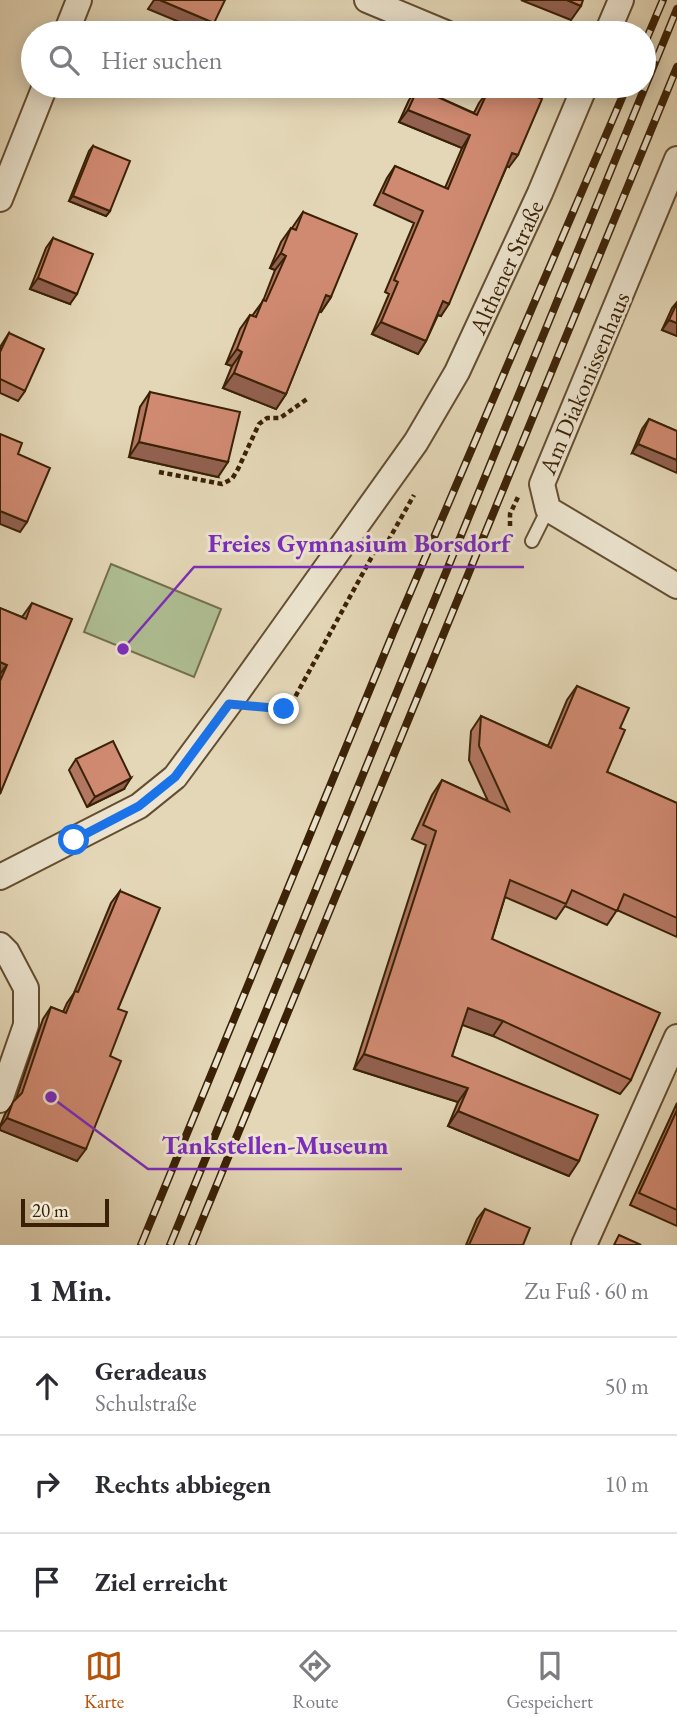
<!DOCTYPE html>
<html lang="de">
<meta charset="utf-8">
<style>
:root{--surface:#fff;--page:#f2f2f3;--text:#2b2b33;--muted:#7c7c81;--line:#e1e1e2;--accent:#b45309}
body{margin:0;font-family:"EB Garamond",serif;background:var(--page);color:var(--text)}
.scale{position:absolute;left:21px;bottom:18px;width:88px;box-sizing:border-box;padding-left:7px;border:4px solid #3a2106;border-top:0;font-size:19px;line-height:24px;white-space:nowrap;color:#3a2106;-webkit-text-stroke:5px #ede5d0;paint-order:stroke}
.stop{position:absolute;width:21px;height:21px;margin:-16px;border:5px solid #1a73e8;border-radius:50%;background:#fff}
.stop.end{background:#1a73e8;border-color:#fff;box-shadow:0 2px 7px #0008}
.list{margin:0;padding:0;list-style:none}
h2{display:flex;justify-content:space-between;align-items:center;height:91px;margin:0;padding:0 28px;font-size:30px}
h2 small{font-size:23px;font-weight:400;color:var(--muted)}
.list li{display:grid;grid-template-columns:46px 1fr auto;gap:21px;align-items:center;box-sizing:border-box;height:98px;padding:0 28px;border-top:2px solid var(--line)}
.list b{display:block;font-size:26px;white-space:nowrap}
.list p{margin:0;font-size:23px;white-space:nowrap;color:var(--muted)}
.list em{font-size:23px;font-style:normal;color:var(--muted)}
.icon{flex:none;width:38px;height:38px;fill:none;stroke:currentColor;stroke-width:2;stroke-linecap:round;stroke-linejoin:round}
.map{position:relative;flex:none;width:677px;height:1245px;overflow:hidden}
.search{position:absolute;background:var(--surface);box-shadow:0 4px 18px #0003;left:21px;right:21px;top:21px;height:77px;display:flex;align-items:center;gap:18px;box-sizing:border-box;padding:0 24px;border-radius:38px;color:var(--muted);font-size:26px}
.sheet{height:385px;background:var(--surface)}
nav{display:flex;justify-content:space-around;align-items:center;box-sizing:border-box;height:98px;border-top:2px solid var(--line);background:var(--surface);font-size:19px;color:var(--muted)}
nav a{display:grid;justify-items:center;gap:4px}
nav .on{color:var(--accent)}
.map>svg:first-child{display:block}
.garden{fill:#afbf93;stroke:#74704c;stroke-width:2}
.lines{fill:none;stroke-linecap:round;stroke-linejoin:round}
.service-casing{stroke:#644e32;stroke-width:16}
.minor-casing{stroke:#644e32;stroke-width:28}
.path{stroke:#3a2106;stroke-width:4.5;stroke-dasharray:5 3.5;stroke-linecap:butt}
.service{stroke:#ede5d0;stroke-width:12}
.minor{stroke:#ede5d0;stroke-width:24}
.rail-casing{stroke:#3a2106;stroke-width:8}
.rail{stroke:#ede5d0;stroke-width:5;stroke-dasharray:16;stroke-linecap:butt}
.wall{fill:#b37762;stroke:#3a2106;stroke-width:2}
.shaded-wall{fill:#926150;stroke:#3a2106;stroke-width:2}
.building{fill:#d08a72;stroke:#3a2106;stroke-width:2}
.route{stroke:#1a73e8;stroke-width:9}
.labels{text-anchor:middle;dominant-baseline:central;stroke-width:6;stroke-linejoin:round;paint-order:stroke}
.street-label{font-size:24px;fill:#3a2106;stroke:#ede5d0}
.leader{fill:none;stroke:#7b2cbf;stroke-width:2.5}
.callout-dot{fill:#7b2cbf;stroke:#ede5d0;stroke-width:2.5}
.callout-label{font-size:26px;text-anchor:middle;font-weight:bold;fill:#7b2cbf;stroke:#ede5d0;stroke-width:6;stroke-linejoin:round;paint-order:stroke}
</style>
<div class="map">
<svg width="677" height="1245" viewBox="0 0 677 1245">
<rect width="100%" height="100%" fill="#e4d7b7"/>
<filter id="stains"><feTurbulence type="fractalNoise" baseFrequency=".00286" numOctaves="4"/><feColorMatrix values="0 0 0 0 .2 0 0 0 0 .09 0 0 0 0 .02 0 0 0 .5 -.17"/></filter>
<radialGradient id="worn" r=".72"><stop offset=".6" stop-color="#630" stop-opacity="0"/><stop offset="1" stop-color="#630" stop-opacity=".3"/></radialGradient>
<path class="garden" d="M111,564L221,609L194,677L84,632Z"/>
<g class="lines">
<g class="service-casing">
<path id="service" d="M532,541L548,509"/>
</g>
<g class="minor-casing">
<g id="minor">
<path d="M367,0L446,33"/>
<path d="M66,33L79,0"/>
<path d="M607,33L621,0"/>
<path d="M677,159L542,484L548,509L677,586"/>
<path d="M0,199L45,86"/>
<path id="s1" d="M0,877L139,806L175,777L229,704L416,442L457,372L540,193L585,86"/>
<path d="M0,945L7,952L26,988V1025L0,1100"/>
<path d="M584,1245L677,1037"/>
</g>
</g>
<path class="path" d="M159,472L222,484L232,479L238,469L259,424L267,418H280L307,399
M510,526V514L518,497
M388,541L414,495
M259,706L284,709L294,699L375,551L390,540"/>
<use href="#service" class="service"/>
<use href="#minor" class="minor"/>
<g class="rail-casing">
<path id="rail" d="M644,45L663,0
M141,1245L393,633L627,86
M170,1245L677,9
M192,1245L677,67"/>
</g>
<use href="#rail" class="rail"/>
</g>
<path class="wall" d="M494,86H511L509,167L507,166L441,316L438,315L426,341L418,354L372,334L389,294L385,292L414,223L374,205L387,178L395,166L445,188L462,148L399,122L409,100L418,88L474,113L479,103L488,91L490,92Z
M93,146L110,211L106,216L69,201L89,151Z
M303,212L331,297L321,312L319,311L286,394L276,409L223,388L232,366L226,364L240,329L250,315L252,316L263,301L275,270L270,268L281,242L291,228H292Z
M53,238L70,304L30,289L46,248Z
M677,302V336L662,330L672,308Z
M9,333L25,391L18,401L0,393V347Z
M150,392L218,477L129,457L140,407Z
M649,419L677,431L632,453L642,429Z
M32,603L0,794V608L22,617Z
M577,686L620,728L607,772L677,803V937L617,910L607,925L565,906L556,919L505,897L492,939L631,1080L620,1094L493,1036L462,1024L452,1056L569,1176L448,1126L458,1102L354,1069L426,845L412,839L432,795L442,780L488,801L469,760L471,731L481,716L548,746L567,700Z
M76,759L124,789L87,807L69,770Z
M120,891L118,1009L110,1056L77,1161L0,1130V1126L5,1114L16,1099L43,1019L51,1007L63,1012L67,1003L74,993L111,903Z
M677,1103V1226L630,1205Z
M485,1209L523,1245H466L477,1219Z"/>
<path class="shaded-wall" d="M154,0H160L214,23L207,33H206L148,9Z
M521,0H567L581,6L571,20Z
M408,110L470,135L462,148L399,122Z
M512,153L518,155L509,167L504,165Z
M73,196L110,211L106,216L69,201Z
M281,253L286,256L275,270L270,268Z
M38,278L77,294L70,304L30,289Z
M326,295L331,297L321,312L315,310Z
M443,301L449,304L441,316L435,314Z
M669,320L677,323V336L662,330Z
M381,322L426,341L418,354L372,334Z
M237,349L242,352L232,366L226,364Z
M234,373L286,394L276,409L223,388Z
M139,442L228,462L218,477L129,457Z
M638,444L677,460V473L632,453Z
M0,511L27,522L20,532L0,524Z
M0,662L7,665L0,674Z
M131,778L124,789L87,807L95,797Z
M468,1008L503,1021L493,1036L457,1023Z
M364,1054L468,1088L458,1102L354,1069Z
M458,1111L579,1161L569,1176L448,1126Z
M7,1118L86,1149L77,1161L0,1130V1127Z"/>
<path class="building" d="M160,0H225L214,23Z
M567,0H583L581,6Z
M495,86H511L542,99L518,155L512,153L449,304L443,301L426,341L381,322L398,282L394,280L423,211L383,193L395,166L448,189L470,135L408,110L418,88L477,115L488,91L492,93Z
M93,146L130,161L110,211L73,196Z
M303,212L357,234L331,297L326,295L286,394L234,373L242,352L237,349L250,315L256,317L263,300L266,301L286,256L281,253L291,228L296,230Z
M53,238L93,254L77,294L38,278Z
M677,303V323L669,320Z
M9,333L44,349L25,391L0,379V352Z
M150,392L240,412L228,462L139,442Z
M649,419L677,431V460L638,444Z
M0,434L22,443L18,454L50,468L27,522L0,511Z
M32,603L72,619L0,794V681L7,665L0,662V608L26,619Z
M577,686L629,708L620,728L625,730L607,772L677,803V918L624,894L617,911L572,890L566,904L510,880L492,939L660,1013L631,1080L503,1021L468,1008L452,1056L598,1115L579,1161L458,1111L468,1088L364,1054L436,831L423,825L442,780L509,811L479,746L481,716L551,748Z
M113,741L131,778L95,797L76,759Z
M120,891L160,908L118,1009L127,1012L110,1056L121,1061L86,1149L7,1118L13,1102L22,1093L51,1007L66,1013L75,991L78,992Z
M677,1110V1210L639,1193Z
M485,1209L530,1228L523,1245H469Z
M619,1235L641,1245H614Z"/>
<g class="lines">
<path class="route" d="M74,840L139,806L175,777L229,704L284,709"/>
</g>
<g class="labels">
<g class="street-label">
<text stroke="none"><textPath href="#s1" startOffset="812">Althener Straße</textPath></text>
<text transform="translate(584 383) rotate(-67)">Am Diakonissenhaus</text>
</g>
</g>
<path class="leader" d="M123 649L194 567H524M51 1097L148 1169H402"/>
<g class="callout-dot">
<circle cx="123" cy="649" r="7"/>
<circle cx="51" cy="1097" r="7"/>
</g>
<g class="callout-label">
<text x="359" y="552">Freies Gymnasium Borsdorf</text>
<text x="275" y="1154">Tankstellen-Museum</text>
</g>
<rect width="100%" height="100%" filter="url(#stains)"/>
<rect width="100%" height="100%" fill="url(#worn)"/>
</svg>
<div class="scale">20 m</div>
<div class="stop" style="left:74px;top:840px"></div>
<div class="stop end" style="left:284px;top:709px"></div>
<div class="search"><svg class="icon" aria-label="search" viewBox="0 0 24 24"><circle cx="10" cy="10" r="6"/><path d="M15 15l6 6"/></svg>Hier suchen</div>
</div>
<section class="sheet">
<h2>1 Min.<small>Zu Fuß · 60 m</small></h2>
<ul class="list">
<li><svg class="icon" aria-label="ahead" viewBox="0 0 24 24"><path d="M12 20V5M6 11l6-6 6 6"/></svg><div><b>Geradeaus</b><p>Schulstraße</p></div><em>50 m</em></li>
<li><svg class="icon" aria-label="right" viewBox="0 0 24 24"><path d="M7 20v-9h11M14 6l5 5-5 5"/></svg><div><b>Rechts abbiegen</b></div><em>10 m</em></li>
<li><svg class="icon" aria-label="arrive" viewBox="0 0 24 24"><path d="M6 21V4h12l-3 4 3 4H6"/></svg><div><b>Ziel erreicht</b></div></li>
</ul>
</section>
<nav>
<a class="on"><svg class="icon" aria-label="map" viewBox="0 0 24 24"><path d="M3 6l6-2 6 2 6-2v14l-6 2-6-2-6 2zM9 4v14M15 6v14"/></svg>Karte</a>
<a><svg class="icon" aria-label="directions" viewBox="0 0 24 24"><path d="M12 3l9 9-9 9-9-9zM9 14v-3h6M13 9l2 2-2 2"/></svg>Route</a>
<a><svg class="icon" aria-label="saved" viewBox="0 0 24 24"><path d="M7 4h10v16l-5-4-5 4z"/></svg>Gespeichert</a>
</nav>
